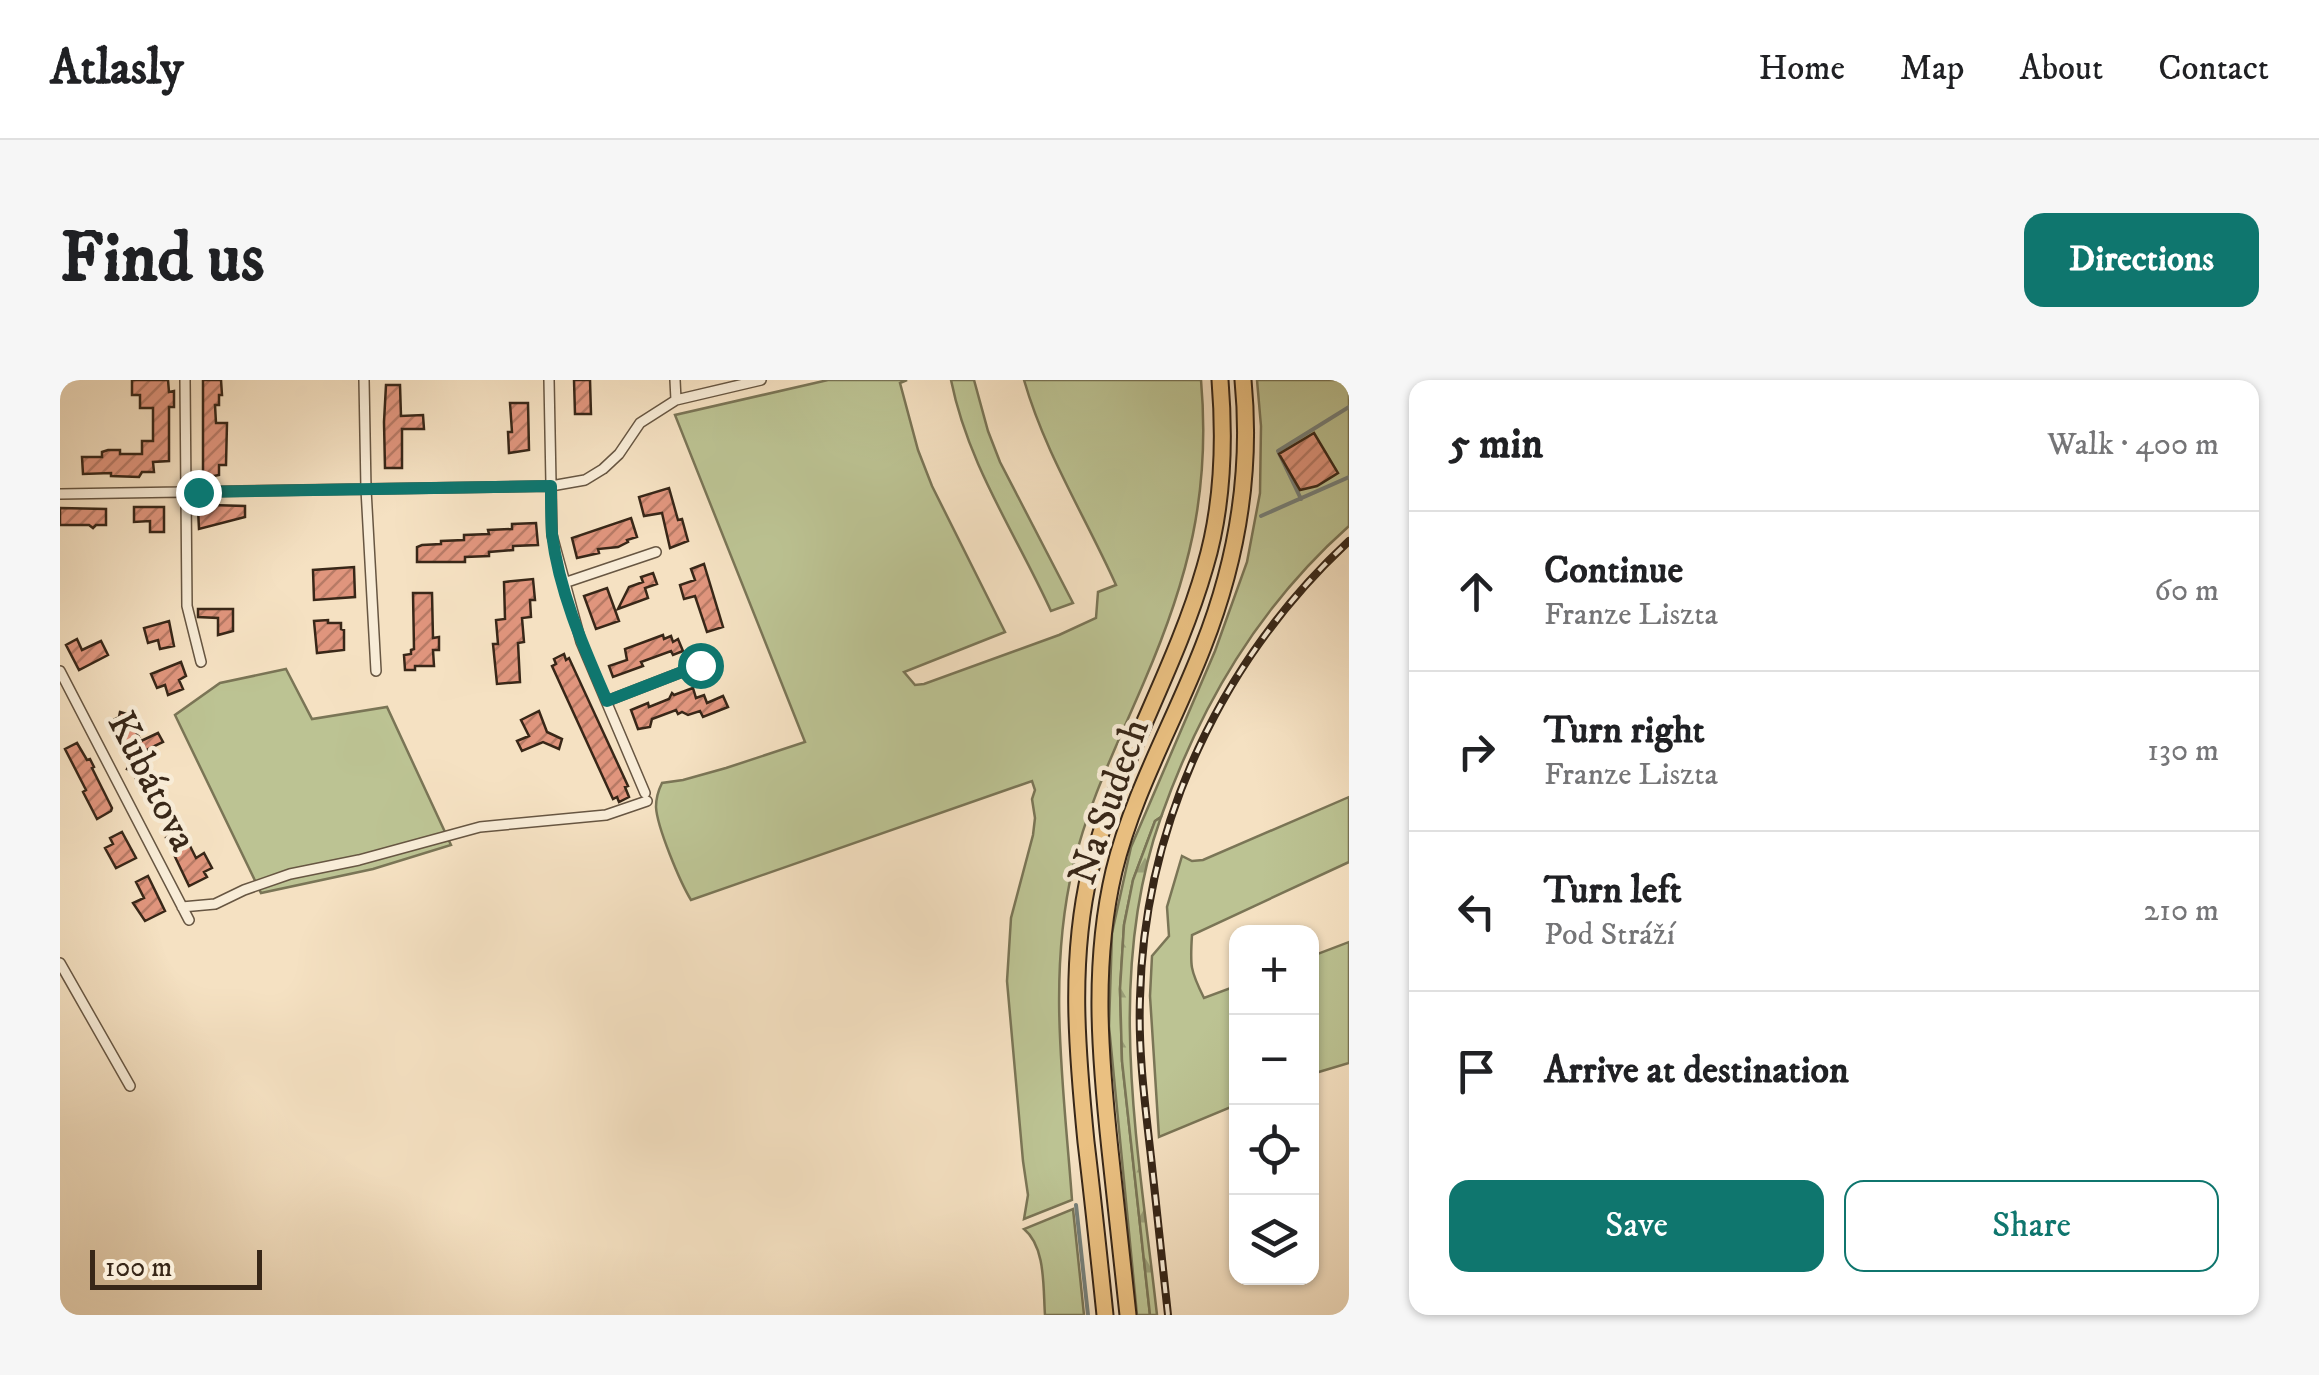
<!DOCTYPE html>
<meta charset="utf-8">
<style>
:root{--surface:#fff;--page:#f6f6f6;--text:#202124;--muted:#757577;--line:#e0e0e0;--accent:#0f766e}
body{margin:0;font-family:"IM FELL DW Pica",serif;background:var(--page);color:var(--text)}
.controls{position:absolute;right:30px;bottom:30px;display:grid;overflow:hidden;border-radius:20px;box-shadow:0 2px 8px #0004}
.controls button{width:90px;height:90px;display:grid;place-items:center;padding:0;border:0;border-bottom:2px solid var(--line);background:var(--surface);color:var(--text);font:50px sans-serif}
.scale{position:absolute;left:30px;bottom:25px;width:172px;box-sizing:border-box;padding-left:10px;border:5px solid #382718;border-top:0;font-size:28px;line-height:35px;white-space:nowrap;color:#382718;-webkit-text-stroke:8px #f8ecd7;paint-order:stroke}
.stop{position:absolute;width:30px;height:30px;margin:-22px;border:8px solid #0f766e;border-radius:50%;background:#fff}
.stop.end{background:#0f766e;border-color:#fff;box-shadow:0 2px 10px #0008}
.list{margin:0;padding:0;list-style:none}
h2{display:flex;justify-content:space-between;align-items:center;height:130px;margin:0;padding:0 40px;font-size:42px}
h2 small{font-size:32px;font-weight:400;color:var(--muted)}
.list li{display:grid;grid-template-columns:65px 1fr auto;gap:30px;align-items:center;box-sizing:border-box;height:160px;padding:0 40px;border-top:2px solid var(--line)}
.list b{display:block;font-size:38px;white-space:nowrap}
.list p{margin:0;font-size:32px;white-space:nowrap;color:var(--muted)}
.list em{font-size:32px;font-style:normal;color:var(--muted)}
.actions{display:flex;gap:20px;padding:30px 40px}
.actions a{flex:1;padding:22px 0;border:2px solid var(--accent);border-radius:20px;text-align:center;font-size:35px;color:var(--accent)}
.actions .main{background:var(--accent);color:#fff}
.icon{flex:none;width:55px;height:55px;fill:none;stroke:currentColor;stroke-width:2;stroke-linecap:round;stroke-linejoin:round}
.map{position:relative;flex:none;width:1289px;height:935px;overflow:hidden;border-radius:20px}
header{display:flex;align-items:center;gap:60px;box-sizing:border-box;height:140px;padding:0 50px;background:var(--surface);border-bottom:2px solid var(--line)}
header strong{font-size:48px}
nav{display:flex;gap:55px;margin-inline-start:auto;font-size:35px}
.intro{display:flex;align-items:center;justify-content:space-between;box-sizing:border-box;height:240px;padding:0 60px}
h1{margin:0;font-size:70px}
.button{padding:25px 45px;border-radius:20px;background:var(--accent);color:#fff;font-size:35px;font-weight:700}
main{display:flex;gap:60px;padding:0 60px}
aside{flex:1;background:var(--surface);border-radius:20px;box-shadow:0 2px 8px #0004}
.map>svg:first-child{display:block}
.green{fill:#bcc393;stroke:#7a7556;stroke-width:2.5}
.forest{fill:url(#forest-firs);stroke:#7a7556;stroke-width:2.5}
.lines{fill:none;stroke-linecap:round;stroke-linejoin:round}
.stream{stroke:#76807a;stroke-width:4}
.building{fill:url(#building-hatch);stroke:#382718;stroke-width:2.5}
.minor-casing{stroke:#675642;stroke-width:12}
.primary-casing{stroke:#382718;stroke-width:19}
.minor{stroke:#f8ecd7;stroke-width:9}
.primary{stroke:#eac081;stroke-width:15}
.rail-casing{stroke:#382718;stroke-width:8}
.rail{stroke:#f8ecd7;stroke-width:4;stroke-dasharray:11;stroke-linecap:butt}
.route{stroke:#0f766e;stroke-width:12}
.labels{text-anchor:middle;dominant-baseline:central;stroke-width:9;stroke-linejoin:round;paint-order:stroke}
.street-label{font-size:40px;fill:#382718;stroke:#f8ecd7}
</style>
<header>
<strong>Atlasly</strong>
<nav><a>Home</a><a>Map</a><a>About</a><a>Contact</a></nav>
</header>
<div class="intro"><h1>Find us</h1><a class="button">Directions</a></div>
<main>
<div class="map">
<svg width="1289" height="935" viewBox="0 0 1289 935">
<defs>
<pattern id="forest-firs" width="22" height="20" patternUnits="userSpaceOnUse" patternTransform="scale(2.5)"><rect width="22" height="20" fill="#bcc393"/><path d="M5 1l3.5 6h-7zM16 11l3.5 6h-7z" fill="#9a9e77"/></pattern>
<pattern id="building-hatch" width="6" height="6" patternUnits="userSpaceOnUse" patternTransform="scale(2.5)"><rect width="6" height="6" fill="#e0957d"/><path d="M-1 1l2-2M0 6l6-6M5 7l2-2" fill="none" stroke="#b77a65"/></pattern>
</defs>
<rect width="100%" height="100%" fill="#f5e1c2"/>
<filter id="stains"><feTurbulence type="fractalNoise" baseFrequency=".002" numOctaves="4"/><feColorMatrix values="0 0 0 0 .2 0 0 0 0 .09 0 0 0 0 .02 0 0 0 .5 -.17"/></filter>
<radialGradient id="worn" r=".72"><stop offset=".6" stop-color="#630" stop-opacity="0"/><stop offset="1" stop-color="#630" stop-opacity=".3"/></radialGradient>
<path class="green" d="M768,0H847L840,3L858,70L872,106L945,252L844,292L855,305L864,304L999,255L1036,238L1038,212L1056,205C1025,136 985,73 964,0H1141C1151,113 1128,200 1084,302C1058,363 1028,423 1013,487C987,597 1004,709 1012,820L964,839L968,815L963,781L947,601L951,538L973,455L975,438L972,419L975,410L972,401L631,520C620,502 597,447 596,427C596,418 598,411 602,403L623,400L666,388L745,362L615,35Z
M891,0H914L928,51L940,82L1013,223L991,231C956,154 908,85 891,0Z
M1197,0H1289V146C1199,226 1141,324 1101,437L1095,441L1073,500L1064,545L1060,609L1062,681L1090,935H1077L1049,646L1052,553L1071,467L1155,271L1187,182L1200,113L1201,46Z
M226,289L252,339L327,327L391,465L313,489L201,513L115,335L160,303Z
M1289,417V482L1132,555C1130,586 1130,590 1144,618L1176,606V725L1099,757L1090,616L1092,576L1109,556L1107,527L1122,476L1132,481L1143,480Z
M1289,562V683L1252,694V576Z
M1013,829L1024,935H985C983,908 986,867 964,849Z"/>
<path class="forest" d="M1101,437C1044,597 1079,771 1097,935H1090L1062,681L1060,609L1064,545L1073,500L1095,441Z"/>
<g class="lines">
<path class="stream" d="M1241,119L1218,71L1289,27
M1201,136L1289,97
M1016,825L1028,935"/>
</g>
<path class="building" d="M72,0H108L109,12L114,11V27H109V81L93,82L94,92H82L79,97L51,96V93L23,94L22,77H42V72L48,70H60V74H82V61H93V28H80V15H72Z
M143,0H161L162,15H159V25H155L156,43H167L166,85H159V95L154,96H143Z
M514,0H530L531,34H515Z
M326,5H340L341,36L363,35L364,49H342V88H325L324,42Z
M450,23H468L469,70L449,73L448,52H452Z
M1254,53L1278,93L1257,106L1240,110L1219,74Z
M609,108L618,140L622,139L628,161L610,168L602,133L584,136L579,117Z
M151,125L185,126V137L139,149L138,129L151,131Z
M74,127H104V152H90V141L74,142Z
M0,128L46,129V145H36L33,148L29,145H0Z
M571,138L577,157L567,160L568,162L558,167L538,169L539,173L517,178L512,158Z
M476,143L478,165L453,166V170L429,172V176L405,177V182H357V167L362,165L381,164V161L404,160V155L429,154L428,150L452,149V144Z
M644,184L663,247L647,252L635,216L624,219L620,205L635,200L631,189Z
M294,187L295,217L254,220L253,190Z
M593,193L597,204L585,208L588,218L558,229L569,207L583,202L581,197Z
M473,199L475,220H470L471,237L462,238L464,262L458,263L460,302L437,304L433,264H438L436,240L445,239L444,202Z
M547,208L559,241L536,249L524,216Z
M353,213H372L373,258L379,257V270H373L374,286H355V290H345L344,275L351,274V270L354,269Z
M138,229H173V251L158,255V238L138,237Z
M268,240V243H281V249L284,250V270L257,273L254,241Z
M109,241L114,266L100,269L98,260L88,263L84,248Z
M603,255L604,259L611,256L613,262L618,259L623,271L613,275L611,271L581,282L583,286L553,297L549,286L567,280L565,269Z
M17,259L22,270L41,261L48,275L19,290L6,265Z
M504,274L506,280L509,278L568,406L565,407L569,417L559,422L557,417L553,419L492,286L496,284L494,279Z
M121,282L126,296L119,300L123,309L108,315L105,305L97,308L91,294Z
M633,308L636,318L644,315L647,323L663,316L668,327L643,337L640,331L628,335L622,332L618,334L616,330L592,339L590,347L578,349L571,330L588,323L589,327L609,319L612,313L614,315Z
M479,331L487,352L502,359L499,369L483,362L462,371L457,361L469,356L461,340Z
M60,332L67,334L81,361L98,353L103,362L82,372L90,388L76,399L72,391L67,389L69,385L66,380L69,378L58,358L50,350L49,342L59,337Z
M17,363L27,380L30,379L34,387L32,388L52,428L51,431L37,439L23,412L26,410L5,369Z
M117,450H122L136,478L144,473L152,488L144,492L147,497L129,506L106,458Z
M62,452L76,478L56,488L45,468L53,464L50,458Z
M88,496L105,531L85,541L73,523L84,518L76,502Z"/>
<g class="lines">
<g class="minor-casing">
<path id="minor" d="M125,0L127,226L141,282
M304,0L306,109L316,291
M489,0L492,155L521,262L585,413
M615,0L616,20
M0,114L491,106L525,100L543,89L559,74L580,43L616,20L701,0
M504,203L596,172
M0,291L129,540
M547,321L640,285
M122,527L155,524L184,510L230,494L299,480L420,447L546,435L587,421
M0,583L70,706"/>
</g>
<g class="primary-casing">
<path id="primary" d="M1045,935C1039,877 1033,820 1026,762C1017,671 1009,581 1030,491C1056,386 1115,292 1145,187C1163,127 1165,62 1160,0
M1068,935C1062,880 1056,825 1050,770C1040,676 1032,584 1054,491C1073,413 1114,342 1143,267C1177,181 1192,92 1183,0"/>
</g>
<use href="#minor" class="minor"/>
<use href="#primary" class="primary"/>
<g class="rail-casing">
<path id="rail" d="M1108,935C1102,882 1097,829 1091,777C1085,724 1078,671 1080,618C1084,444 1162,279 1289,161"/>
</g>
<use href="#rail" class="rail"/>
</g>
<g class="lines">
<path class="route" d="M138,112L491,106C491,122 491,139 492,154C499,212 524,268 547,321L640,285"/>
</g>
<g class="labels">
<g class="street-label">
<text transform="translate(91 402) rotate(63)">Kubátova</text>
<text transform="translate(1050 422) rotate(-71)">Na Sudech</text>
</g>
</g>
<rect width="100%" height="100%" filter="url(#stains)"/>
<rect width="100%" height="100%" fill="url(#worn)"/>
</svg>
<div class="controls">
<button>+</button>
<button>−</button>
<button><svg class="icon" aria-label="locate" viewBox="0 0 24 24"><circle cx="12" cy="12" r="6"/><path d="M12 2v4M12 18v4M2 12h4M18 12h4"/></svg></button>
<button><svg class="icon" aria-label="layers" viewBox="0 0 24 24"><path d="M12 4l9 5-9 5-9-5zM3 14l9 5 9-5"/></svg></button>
</div>
<div class="scale">100 m</div>
<div class="stop" style="left:640px;top:285px"></div>
<div class="stop end" style="left:138px;top:112px"></div>
</div>
<aside>
<h2>5 min<small>Walk · 400 m</small></h2>
<ul class="list">
<li><svg class="icon" aria-label="ahead" viewBox="0 0 24 24"><path d="M12 20V5M6 11l6-6 6 6"/></svg><div><b>Continue</b><p>Franze Liszta</p></div><em>60 m</em></li>
<li><svg class="icon" aria-label="right" viewBox="0 0 24 24"><path d="M7 20v-9h11M14 6l5 5-5 5"/></svg><div><b>Turn right</b><p>Franze Liszta</p></div><em>130 m</em></li>
<li><svg class="icon" aria-label="left" viewBox="0 0 24 24"><path d="M17 20v-9H6M10 6l-5 5 5 5"/></svg><div><b>Turn left</b><p>Pod Stráží</p></div><em>210 m</em></li>
<li><svg class="icon" aria-label="arrive" viewBox="0 0 24 24"><path d="M6 21V4h12l-3 4 3 4H6"/></svg><div><b>Arrive at destination</b></div></li>
</ul>
<div class="actions"><a class="main">Save</a><a>Share</a></div>
</aside>
</main>
